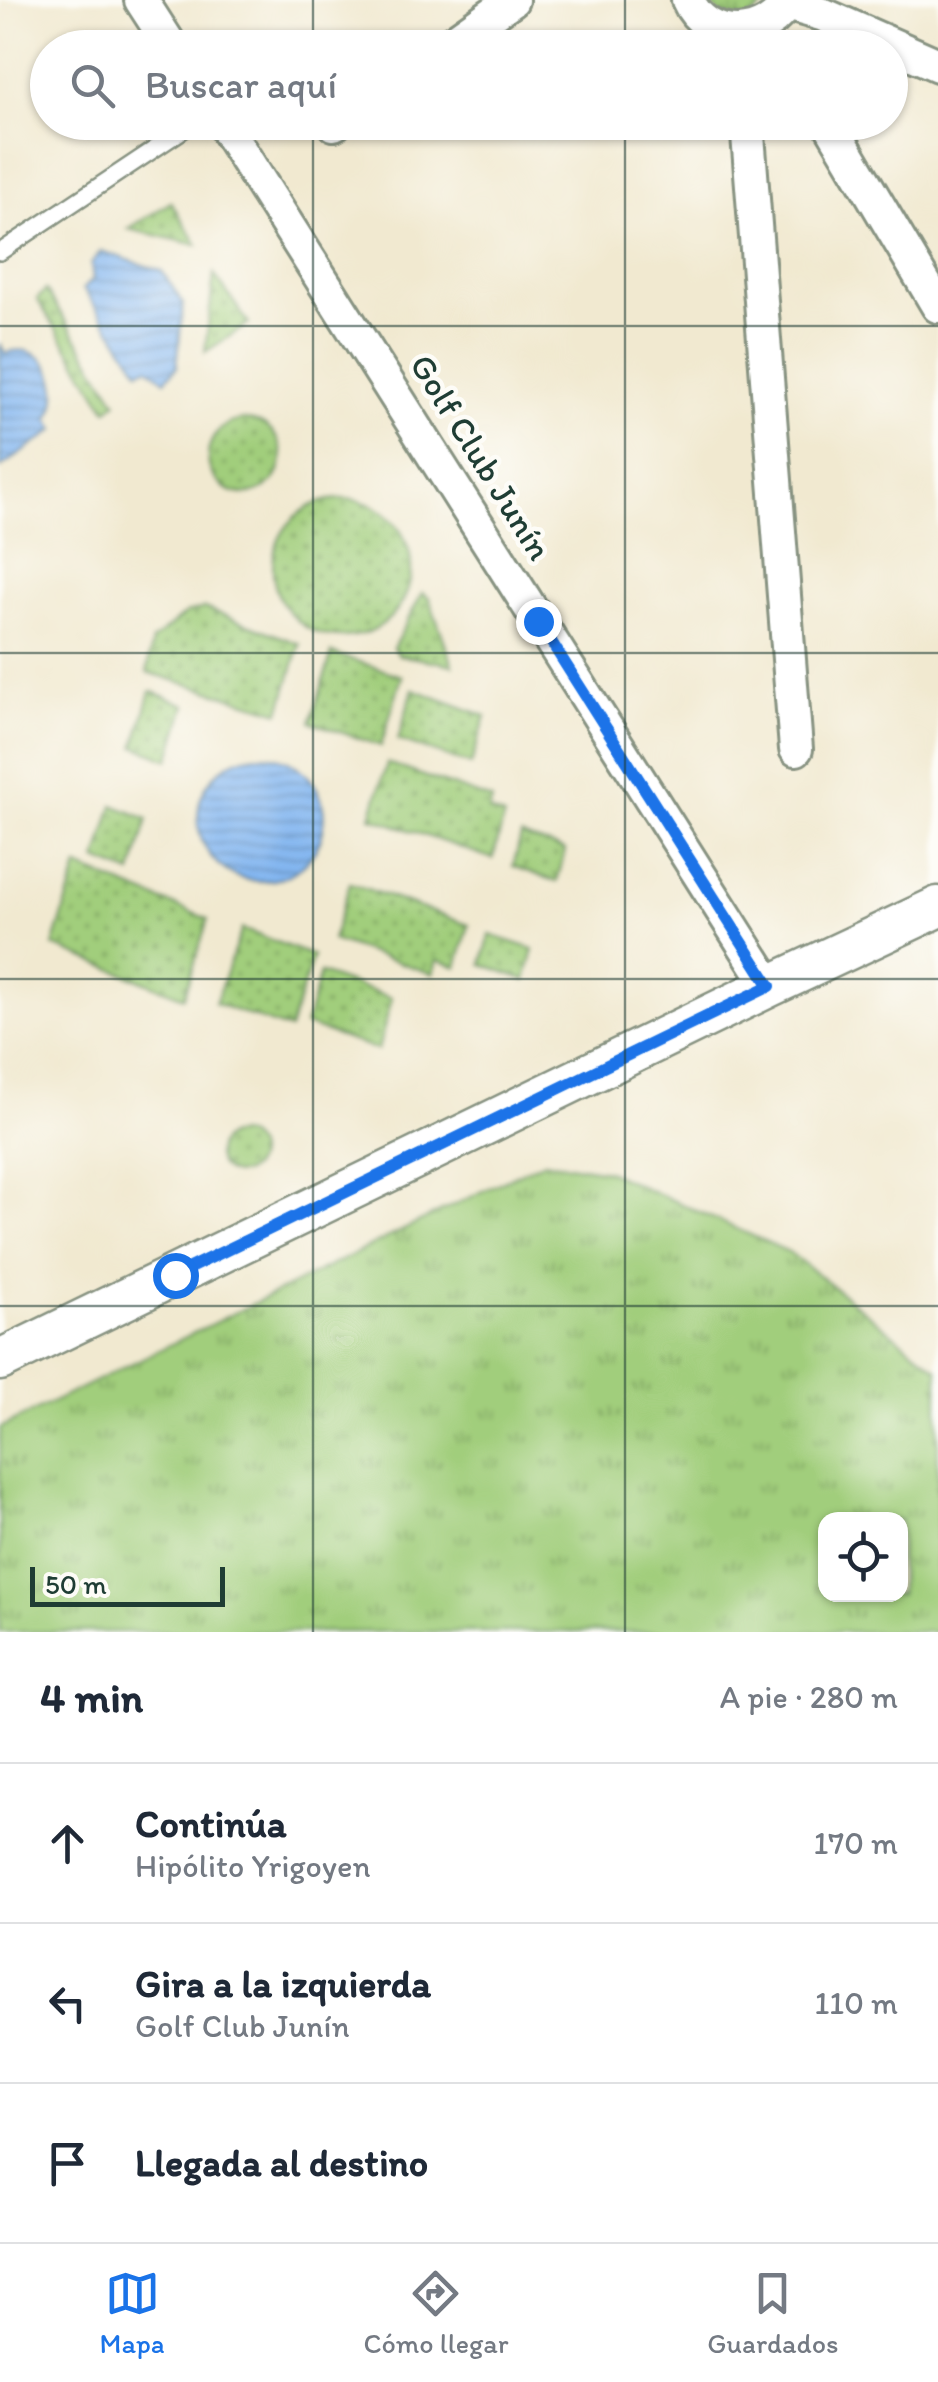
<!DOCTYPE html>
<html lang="es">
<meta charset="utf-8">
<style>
:root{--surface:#fff;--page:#f6f6f7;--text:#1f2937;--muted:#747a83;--line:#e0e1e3;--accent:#1a73e8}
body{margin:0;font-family:Itim,sans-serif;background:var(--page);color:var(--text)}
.controls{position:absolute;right:30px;bottom:30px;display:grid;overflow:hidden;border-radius:20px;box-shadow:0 2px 8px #0004}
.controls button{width:90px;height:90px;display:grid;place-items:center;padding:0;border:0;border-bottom:2px solid var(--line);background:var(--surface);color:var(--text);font:50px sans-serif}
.scale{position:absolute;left:30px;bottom:25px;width:195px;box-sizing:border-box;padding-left:10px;border:5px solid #1f3d34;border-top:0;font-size:28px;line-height:35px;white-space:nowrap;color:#1f3d34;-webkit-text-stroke:8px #fdfcf7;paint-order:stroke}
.stop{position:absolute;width:30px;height:30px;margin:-22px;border:8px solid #1a73e8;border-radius:50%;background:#fff}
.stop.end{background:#1a73e8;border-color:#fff;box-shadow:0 2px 10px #0008}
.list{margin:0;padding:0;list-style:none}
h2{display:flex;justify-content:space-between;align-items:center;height:130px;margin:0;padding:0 40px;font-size:42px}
h2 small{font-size:32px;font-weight:400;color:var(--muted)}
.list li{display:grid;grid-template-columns:65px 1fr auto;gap:30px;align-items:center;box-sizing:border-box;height:160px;padding:0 40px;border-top:2px solid var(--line)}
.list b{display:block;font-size:38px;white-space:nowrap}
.list p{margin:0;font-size:32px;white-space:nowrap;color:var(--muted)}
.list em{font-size:32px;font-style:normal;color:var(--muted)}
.icon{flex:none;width:55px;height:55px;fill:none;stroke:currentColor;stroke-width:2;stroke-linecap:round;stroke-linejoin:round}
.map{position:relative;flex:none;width:938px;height:1632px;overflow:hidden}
.search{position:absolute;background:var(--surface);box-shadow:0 2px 8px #0004;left:30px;right:30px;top:30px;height:110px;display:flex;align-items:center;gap:25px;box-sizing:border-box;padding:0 35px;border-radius:55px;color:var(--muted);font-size:38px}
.sheet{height:610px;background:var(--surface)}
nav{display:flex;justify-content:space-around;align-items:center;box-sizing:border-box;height:140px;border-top:2px solid var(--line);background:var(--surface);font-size:28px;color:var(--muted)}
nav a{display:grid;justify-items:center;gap:5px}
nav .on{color:var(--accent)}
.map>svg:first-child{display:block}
.grass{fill:url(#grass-tufts);stroke:#608658;stroke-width:2.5;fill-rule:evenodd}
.park{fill:url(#park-dots);stroke:#608658;stroke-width:2.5}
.water{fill:url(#water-rules);stroke:#517a92;stroke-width:2.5}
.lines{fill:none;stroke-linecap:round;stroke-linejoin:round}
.service-casing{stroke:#889382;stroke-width:20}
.minor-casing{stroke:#889382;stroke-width:38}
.tertiary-casing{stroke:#889382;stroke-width:45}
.service{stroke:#fff;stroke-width:15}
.minor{stroke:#fff;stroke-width:32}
.tertiary{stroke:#fff;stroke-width:40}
.route{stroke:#1a73e8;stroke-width:12}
.grid{fill:none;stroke:#1f3d34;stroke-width:2.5;stroke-opacity:0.55}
.labels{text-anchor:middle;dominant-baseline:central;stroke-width:9;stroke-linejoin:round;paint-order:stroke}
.street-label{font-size:35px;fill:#1f3d34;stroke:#fdfcf7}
</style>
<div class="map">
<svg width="938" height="1632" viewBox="0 0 938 1632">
<defs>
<pattern id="grass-tufts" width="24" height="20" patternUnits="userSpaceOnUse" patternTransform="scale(2.5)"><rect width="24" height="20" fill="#a1ce7c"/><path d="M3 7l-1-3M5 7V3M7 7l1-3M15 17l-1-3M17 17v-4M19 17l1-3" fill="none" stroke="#83a866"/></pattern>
<pattern id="park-dots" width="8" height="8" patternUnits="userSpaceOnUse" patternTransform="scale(2.5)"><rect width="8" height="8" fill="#a1ce7c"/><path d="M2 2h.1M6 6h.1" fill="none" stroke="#83a866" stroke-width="1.8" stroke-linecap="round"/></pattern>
<pattern id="water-rules" width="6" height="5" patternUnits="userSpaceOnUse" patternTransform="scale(2.5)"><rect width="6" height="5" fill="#83b6f0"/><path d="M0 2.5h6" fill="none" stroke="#6b95c3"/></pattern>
</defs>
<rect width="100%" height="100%" fill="#fdfcf7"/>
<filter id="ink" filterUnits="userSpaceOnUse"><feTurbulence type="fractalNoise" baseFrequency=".01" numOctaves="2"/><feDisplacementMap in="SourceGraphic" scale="20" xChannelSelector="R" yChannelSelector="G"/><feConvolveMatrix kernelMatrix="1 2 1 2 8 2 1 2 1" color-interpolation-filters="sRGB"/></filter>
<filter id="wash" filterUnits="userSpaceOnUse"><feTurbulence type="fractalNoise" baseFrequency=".0048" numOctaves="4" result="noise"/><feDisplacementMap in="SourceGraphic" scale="40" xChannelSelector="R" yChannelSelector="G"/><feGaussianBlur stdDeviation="2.25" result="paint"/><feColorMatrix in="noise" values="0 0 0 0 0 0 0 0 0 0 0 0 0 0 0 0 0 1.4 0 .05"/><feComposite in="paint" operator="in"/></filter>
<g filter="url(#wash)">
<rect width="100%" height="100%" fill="#f1e9d0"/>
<path class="grass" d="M706,0H773L748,19L721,15Z
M544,1161L607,1171L789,1252L938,1369V1632H0V1428ZM826,1520H900V1594H826Z"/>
<path class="park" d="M171,202L198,245L128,229Z
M214,274L249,324L205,352Z
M46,290L117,402L107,410L37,299Z
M208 457a37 37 0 1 1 74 0a37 37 0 1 1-74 0Z
M273 568a69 69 0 1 1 138 0a69 69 0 1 1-138 0Z
M422,593L429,598L453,665L399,655L393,648Z
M205,608L300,644L280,712L147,672L152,641L186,613Z
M332,653L402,676L381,746L311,722Z
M413,689L486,716L471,765L398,740Z
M151,691L186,705L169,760L135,746Z
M387,763L492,800L489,812L504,817L493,859L371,817Z
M113,805L148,819L132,874L97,860Z
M521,836L565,850L557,882L513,866Z
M78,867L208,919L184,997L53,946Z
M350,883L469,925L457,967L437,960L433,974L332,940Z
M242,929L313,956L289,1030L215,1003Z
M490,935L534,949L526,980L482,964Z
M320,973L392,998L378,1050L305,1025Z
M217 1154a20 20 0 1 1 40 0a20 20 0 1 1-40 0Z"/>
<path class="water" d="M101,251L162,271L183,303L177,367L165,380L148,367L139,370L83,289L93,279L91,264Z
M0,343L5,353C45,338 69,388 49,418L55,430L0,468Z
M198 818a63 63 0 1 1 126 0a63 63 0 1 1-126 0Z"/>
</g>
<g filter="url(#ink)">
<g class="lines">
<g class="service-casing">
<path id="service" d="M0,252L195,122"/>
</g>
<g class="minor-casing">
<path id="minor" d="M141,0L172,48
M688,0C707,44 768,41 788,0
M786,4L824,15L938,65
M444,48L512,0
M222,122L770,986
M747,122L796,749
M829,122L938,306
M334,124L337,122"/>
</g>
<g class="tertiary-casing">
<path id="tertiary" d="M0,1360L770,986L938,907"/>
</g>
<use href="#service" class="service"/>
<use href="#minor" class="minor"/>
<use href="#tertiary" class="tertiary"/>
</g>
</g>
<g class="lines" filter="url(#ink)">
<path class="route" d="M175,1275L770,986L538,621"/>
</g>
<path class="grid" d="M313,0V48M625,0V48M313,122V1632M625,122V1632M0,326H938M0,653H938M0,979H938M0,1306H938"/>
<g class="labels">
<g class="street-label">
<text transform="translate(481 457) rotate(58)">Golf Club Junín</text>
</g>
</g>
</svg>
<div class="controls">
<button><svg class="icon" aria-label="locate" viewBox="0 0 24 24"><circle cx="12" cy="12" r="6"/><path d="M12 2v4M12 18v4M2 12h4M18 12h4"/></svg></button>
</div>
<div class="scale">50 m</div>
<div class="stop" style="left:175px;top:1275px"></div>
<div class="stop end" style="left:538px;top:621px"></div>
<div class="search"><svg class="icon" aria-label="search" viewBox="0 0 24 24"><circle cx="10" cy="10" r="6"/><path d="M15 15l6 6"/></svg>Buscar aquí</div>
</div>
<section class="sheet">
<h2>4 min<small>A pie · 280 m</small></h2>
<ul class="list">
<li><svg class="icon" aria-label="ahead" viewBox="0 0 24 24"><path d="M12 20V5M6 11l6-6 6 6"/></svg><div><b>Continúa</b><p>Hipólito Yrigoyen</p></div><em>170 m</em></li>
<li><svg class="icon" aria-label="left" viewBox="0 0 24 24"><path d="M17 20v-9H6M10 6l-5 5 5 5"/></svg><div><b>Gira a la izquierda</b><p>Golf Club Junín</p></div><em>110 m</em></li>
<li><svg class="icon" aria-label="arrive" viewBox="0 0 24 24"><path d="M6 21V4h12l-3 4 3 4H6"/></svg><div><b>Llegada al destino</b></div></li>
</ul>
</section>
<nav>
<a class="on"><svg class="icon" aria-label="map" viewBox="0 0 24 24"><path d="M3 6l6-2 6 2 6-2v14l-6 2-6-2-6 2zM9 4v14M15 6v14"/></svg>Mapa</a>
<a><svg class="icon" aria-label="directions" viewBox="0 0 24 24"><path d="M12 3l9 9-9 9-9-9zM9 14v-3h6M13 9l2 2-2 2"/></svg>Cómo llegar</a>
<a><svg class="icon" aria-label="saved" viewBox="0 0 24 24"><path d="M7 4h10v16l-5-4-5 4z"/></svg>Guardados</a>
</nav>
